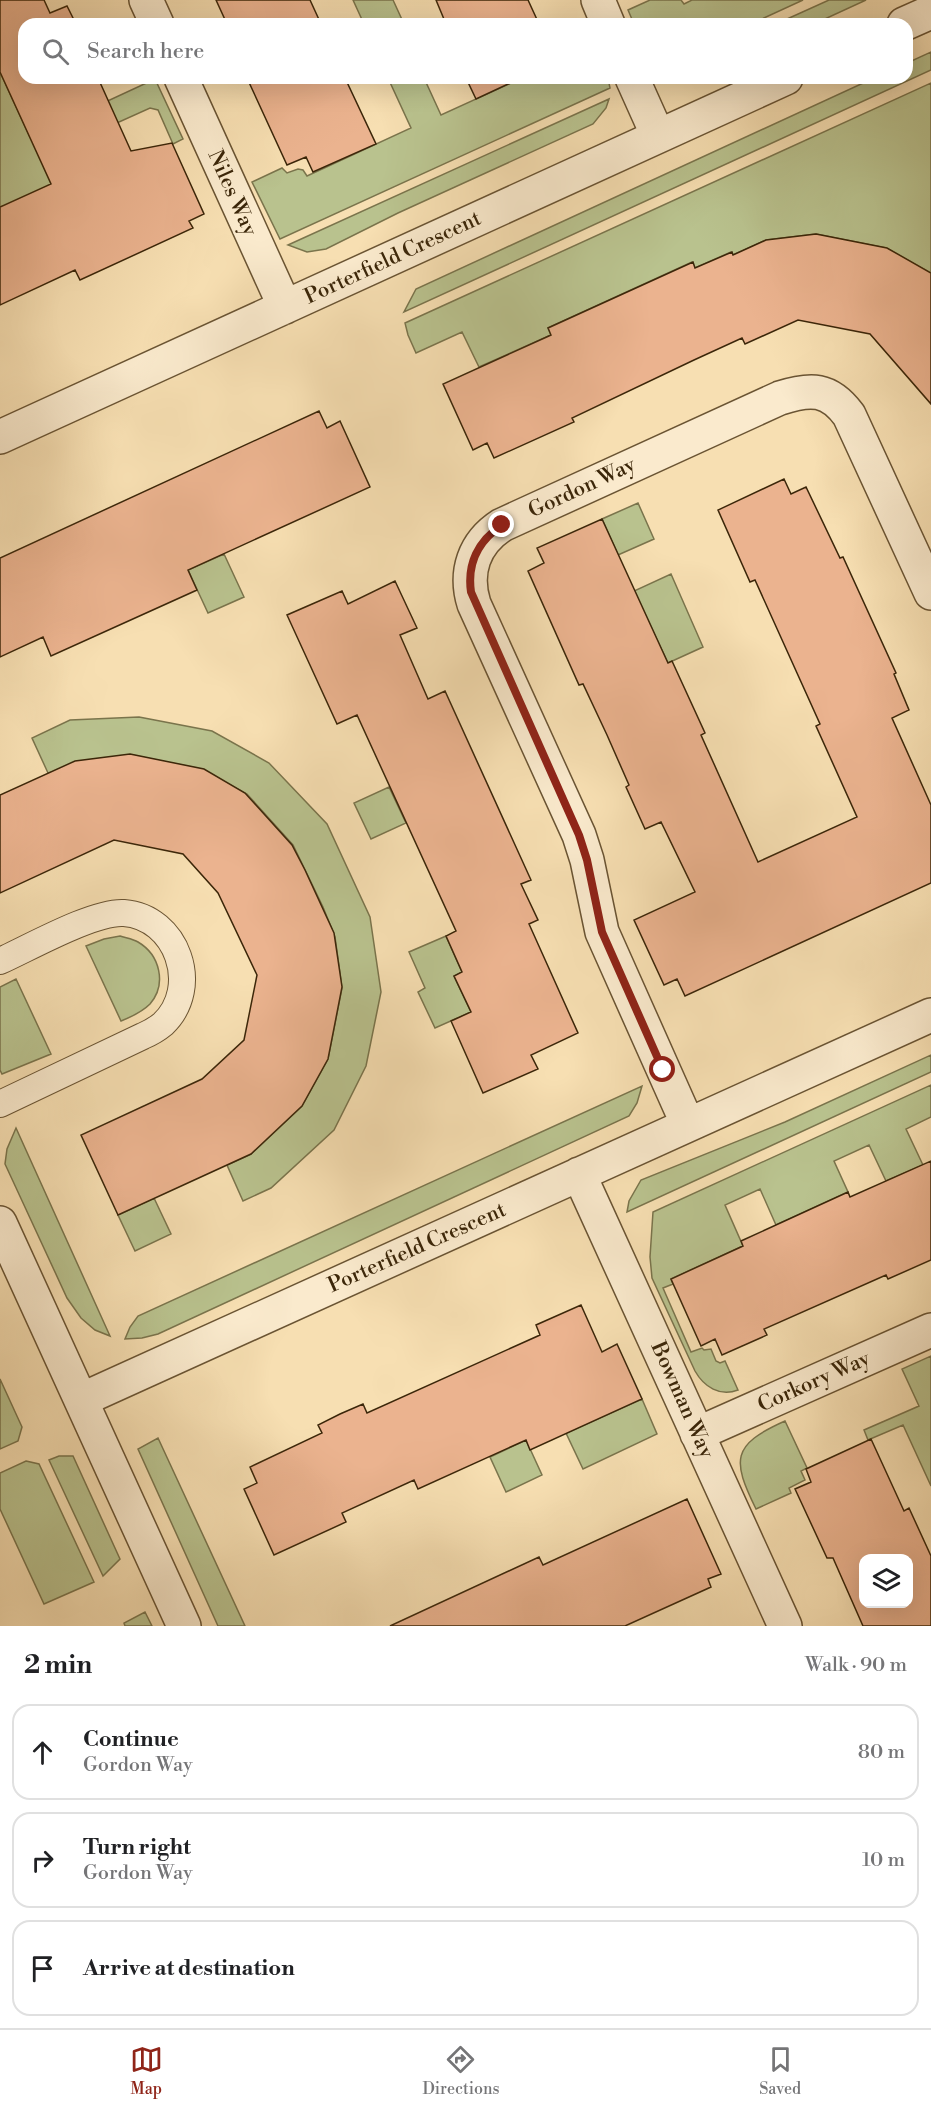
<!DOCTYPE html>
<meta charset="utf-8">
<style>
:root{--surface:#fff;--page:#f2f2f2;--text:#202124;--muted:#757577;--line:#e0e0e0;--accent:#8f2418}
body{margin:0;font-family:"Libre Bodoni",serif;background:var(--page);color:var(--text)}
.controls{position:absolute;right:18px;bottom:18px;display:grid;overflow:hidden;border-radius:12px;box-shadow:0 6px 24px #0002}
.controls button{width:54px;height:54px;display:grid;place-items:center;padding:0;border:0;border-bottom:2px solid var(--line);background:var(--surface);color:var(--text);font:30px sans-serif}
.stop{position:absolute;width:18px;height:18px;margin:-14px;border:4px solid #8f2418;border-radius:50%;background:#fff}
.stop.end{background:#8f2418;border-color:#fff;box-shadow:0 2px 6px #0008}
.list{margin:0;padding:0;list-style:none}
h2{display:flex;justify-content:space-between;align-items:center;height:78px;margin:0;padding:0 24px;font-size:26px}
h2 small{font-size:20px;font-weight:400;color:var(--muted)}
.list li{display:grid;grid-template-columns:39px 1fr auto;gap:18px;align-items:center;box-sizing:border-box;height:96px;margin:0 12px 12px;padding:0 12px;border:2px solid var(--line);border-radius:18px}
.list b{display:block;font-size:22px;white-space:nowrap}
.list p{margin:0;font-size:20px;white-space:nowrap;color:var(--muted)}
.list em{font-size:20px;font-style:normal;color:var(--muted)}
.icon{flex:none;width:33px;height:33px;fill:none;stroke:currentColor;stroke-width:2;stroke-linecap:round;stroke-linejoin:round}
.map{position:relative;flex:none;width:931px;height:1626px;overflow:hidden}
.search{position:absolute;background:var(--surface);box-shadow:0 6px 24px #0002;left:18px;right:18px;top:18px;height:66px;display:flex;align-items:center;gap:15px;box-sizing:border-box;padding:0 21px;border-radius:18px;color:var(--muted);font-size:22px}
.sheet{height:402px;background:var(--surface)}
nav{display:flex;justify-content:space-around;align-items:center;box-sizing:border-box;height:84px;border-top:2px solid var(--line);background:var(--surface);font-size:16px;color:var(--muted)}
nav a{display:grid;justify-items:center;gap:3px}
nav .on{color:var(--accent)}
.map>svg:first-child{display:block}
.green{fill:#b9c28e;stroke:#7a744c;stroke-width:1.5}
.building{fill:#ebb38f;stroke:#3b2609;stroke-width:1.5;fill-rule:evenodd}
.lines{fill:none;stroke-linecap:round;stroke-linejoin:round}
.service-casing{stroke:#6a5433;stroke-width:28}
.minor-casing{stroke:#6a5433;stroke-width:36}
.service{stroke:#faeacd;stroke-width:26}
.minor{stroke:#faeacd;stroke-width:33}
.route{stroke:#8f2418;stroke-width:8}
.labels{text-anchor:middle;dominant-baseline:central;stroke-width:4.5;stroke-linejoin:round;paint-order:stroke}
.street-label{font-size:21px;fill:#3b2609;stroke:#faeacd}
</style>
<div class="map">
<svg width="931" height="1626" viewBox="0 0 931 1626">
<rect width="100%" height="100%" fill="#f7dfb2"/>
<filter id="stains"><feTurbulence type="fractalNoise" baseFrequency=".00333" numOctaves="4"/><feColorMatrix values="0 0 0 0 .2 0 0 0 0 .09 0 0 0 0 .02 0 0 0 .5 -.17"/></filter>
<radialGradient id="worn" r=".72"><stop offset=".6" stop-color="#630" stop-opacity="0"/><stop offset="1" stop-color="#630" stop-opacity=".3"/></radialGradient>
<path class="green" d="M353,0H393L404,24H364Z
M650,0H681L684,4L692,0H803L751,24H634L628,10Z
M829,0H866L814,24H776Z
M931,52V70L404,312L416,289L874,78H907V63Z
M0,72L30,137L155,79L183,139L173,144L158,110L150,108L48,154L64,190L0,207Z
M388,78H424L441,115L522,78H608L610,88L280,239L252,182L282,168L287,173L298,169L303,170L307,176L411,128Z
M931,83V273L886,248L816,234L766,240L733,255L731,252L695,268L692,262L548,328L551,335L479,367L462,332L416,353L408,335L405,323Z
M609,99L606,108L593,124L398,213L326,249L307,252L288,245Z
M638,503L654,539L618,555L602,519Z
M224,554L244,597L208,613L188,570Z
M671,574L703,647L668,663L634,591Z
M139,717L212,731L269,763L327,824L370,917L381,992L366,1066L334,1130L271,1188L243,1201L227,1165L251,1154L302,1106L328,1059L342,988L335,937L323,907L293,845L247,794L201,769L132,755L48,773L32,738L70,720Z
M389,787L406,823L371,839L354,803Z
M120,936C126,938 133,939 138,942C160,955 167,984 150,1004C142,1012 131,1017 121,1021L86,946L104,939Z
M446,936L462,972L454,976L471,1012L435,1028L418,992L425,988L409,952Z
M16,979L51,1054L2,1074L0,1070V987Z
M931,1055V1072L627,1212L629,1201L641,1180L785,1122Z
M931,1085V1117L906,1129L923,1165L886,1181L869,1145L834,1161L848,1192L776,1225L760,1189L725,1205L743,1246L671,1279L673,1284L663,1288L691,1352L702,1348L704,1350L711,1349L716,1361L720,1363L725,1361L738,1390C720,1397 704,1387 695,1371L652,1278L650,1257L653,1212Z
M642,1086L637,1103L629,1116L158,1334L142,1338L125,1339L130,1327L138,1316Z
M16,1128L110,1336L95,1330L81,1318L67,1298L5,1164L7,1149Z
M154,1198L171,1234L135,1251L118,1215Z
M931,1356V1486L903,1425L868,1440L864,1430L919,1406L902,1369Z
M0,1379L22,1427L18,1441L0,1449Z
M642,1399L657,1434L583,1469L566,1433Z
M785,1421L807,1468L801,1471L805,1480L789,1488L791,1493L756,1509C732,1460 731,1445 785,1421Z
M158,1438L245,1626H218L138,1449Z
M526,1440L542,1475L506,1492L490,1457Z
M59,1456H73L120,1559L103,1576L49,1460Z
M26,1461L39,1464L94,1582L44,1604L0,1509V1473Z
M145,1612L152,1626H125L124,1623Z"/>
<path class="building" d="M0,0H44L50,13L67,6L76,24H24V78H98L131,151L172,143L204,214L189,221L193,228L80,280L75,270L0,305V207L51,184L0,72Z
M216,0H310L321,24H227Z
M436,0H528L539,24H446Z
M247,78H345L376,144L313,172L306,157L287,165Z
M466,78H521L476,99Z
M816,234L887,248L931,273V404L870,334L798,320L745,344L742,338L694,360L572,418L574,422L494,458L487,443L473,450L443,384L551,335L548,328L693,262L695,268L732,252L733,255L766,240Z
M319,411L327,428L340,421L370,487L188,570L197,590L51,656L43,637L0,657V558Z
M784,479L791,494L806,487L840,558L843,557L896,673L894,674L909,710L892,718L931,805V883L685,996L677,979L664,985L634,920L695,892L661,822L645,829L626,787L629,785L607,735L583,684L579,685L528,571L544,563L537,548L602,519L668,663L672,661L705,733L701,735L758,862L857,817L816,726L820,724L755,580L750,582L718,510Z
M395,581L417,628L400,635L428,699L445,691L531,880L521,884L538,920L529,924L578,1033L531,1055L538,1069L483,1093L451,1021L471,1012L454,976L462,972L446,936L456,931L357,715L337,724L287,615L342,591L348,604Z
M130,754L204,769L245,793L292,845L305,870L334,933L342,987L328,1059L302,1106L251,1154L118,1215L81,1135L202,1079L244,1040L257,975L218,893L183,854L114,840L0,893V795L75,761Z
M931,1161V1260L888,1279L886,1275L764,1329L767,1335L722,1355L715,1339L701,1346L671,1279L743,1246L741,1241L848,1192L850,1197Z
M581,1305L602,1352L617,1344L642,1399L530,1450L526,1440L418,1489L414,1480L342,1513L346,1522L274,1555L244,1489L257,1483L250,1467L322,1433L318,1425L340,1414L363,1404L367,1413L540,1335L536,1325Z
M871,1439L904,1511L909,1508L931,1556V1626H863L833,1558H827L795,1489L811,1482L806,1469ZM864,1558H909V1604H864Z
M687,1499L721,1574L708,1579L711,1587L625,1626H390L539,1557L543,1565Z"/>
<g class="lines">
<g class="service-casing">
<path id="service" d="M0,961C29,948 94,911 124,913C177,917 202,987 163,1024C157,1029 150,1033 143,1036L0,1104"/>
</g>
<g class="minor-casing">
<path id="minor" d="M146,0L157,24
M598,0L608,24
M904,24L931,12
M181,78L285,307
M632,78L658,136
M0,437L786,78
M688,1125L602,932L587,860L579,835L474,604C464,572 474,543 502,525L780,398C811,388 829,388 849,415L931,593
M579,1174L785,1626
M0,1223L184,1626
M81,1400L931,1015
M697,1434L931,1330"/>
</g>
<use href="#service" class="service"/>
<use href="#minor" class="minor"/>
</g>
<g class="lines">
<path class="route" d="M502,525C478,541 467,564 471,592L579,835L587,860L602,932L663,1070"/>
</g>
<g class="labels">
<g class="street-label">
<text transform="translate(232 193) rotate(66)">Niles Way</text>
<text transform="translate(393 258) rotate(-25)">Porterfield Crescent</text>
<text transform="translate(582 488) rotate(-25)">Gordon Way</text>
<text transform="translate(417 1248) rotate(-24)">Porterfield Crescent</text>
<text transform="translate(814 1382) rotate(-24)">Corkory Way</text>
<text transform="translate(682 1400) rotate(66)">Bowman Way</text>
</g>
</g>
<rect width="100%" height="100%" filter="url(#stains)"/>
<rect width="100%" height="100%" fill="url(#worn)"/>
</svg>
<div class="controls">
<button><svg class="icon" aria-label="layers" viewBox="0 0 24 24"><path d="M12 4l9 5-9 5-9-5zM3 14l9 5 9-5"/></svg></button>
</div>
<div class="stop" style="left:663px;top:1070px"></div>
<div class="stop end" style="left:502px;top:525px"></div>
<div class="search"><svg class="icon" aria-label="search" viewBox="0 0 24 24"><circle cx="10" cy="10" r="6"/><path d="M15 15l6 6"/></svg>Search here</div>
</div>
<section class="sheet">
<h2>2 min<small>Walk · 90 m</small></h2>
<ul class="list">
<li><svg class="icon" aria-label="ahead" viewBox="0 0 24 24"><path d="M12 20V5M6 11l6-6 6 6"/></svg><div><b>Continue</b><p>Gordon Way</p></div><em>80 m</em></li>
<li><svg class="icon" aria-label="right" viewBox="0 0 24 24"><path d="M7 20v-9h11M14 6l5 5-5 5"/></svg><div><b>Turn right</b><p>Gordon Way</p></div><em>10 m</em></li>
<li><svg class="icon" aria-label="arrive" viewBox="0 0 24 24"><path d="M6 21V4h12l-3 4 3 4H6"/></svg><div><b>Arrive at destination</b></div></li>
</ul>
</section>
<nav>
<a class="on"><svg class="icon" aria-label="map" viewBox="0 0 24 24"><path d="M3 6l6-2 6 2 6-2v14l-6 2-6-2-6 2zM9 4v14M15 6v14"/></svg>Map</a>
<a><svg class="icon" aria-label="directions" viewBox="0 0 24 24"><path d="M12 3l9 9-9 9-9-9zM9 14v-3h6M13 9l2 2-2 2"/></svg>Directions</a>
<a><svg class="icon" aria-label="saved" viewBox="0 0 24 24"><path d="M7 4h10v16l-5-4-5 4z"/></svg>Saved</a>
</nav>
